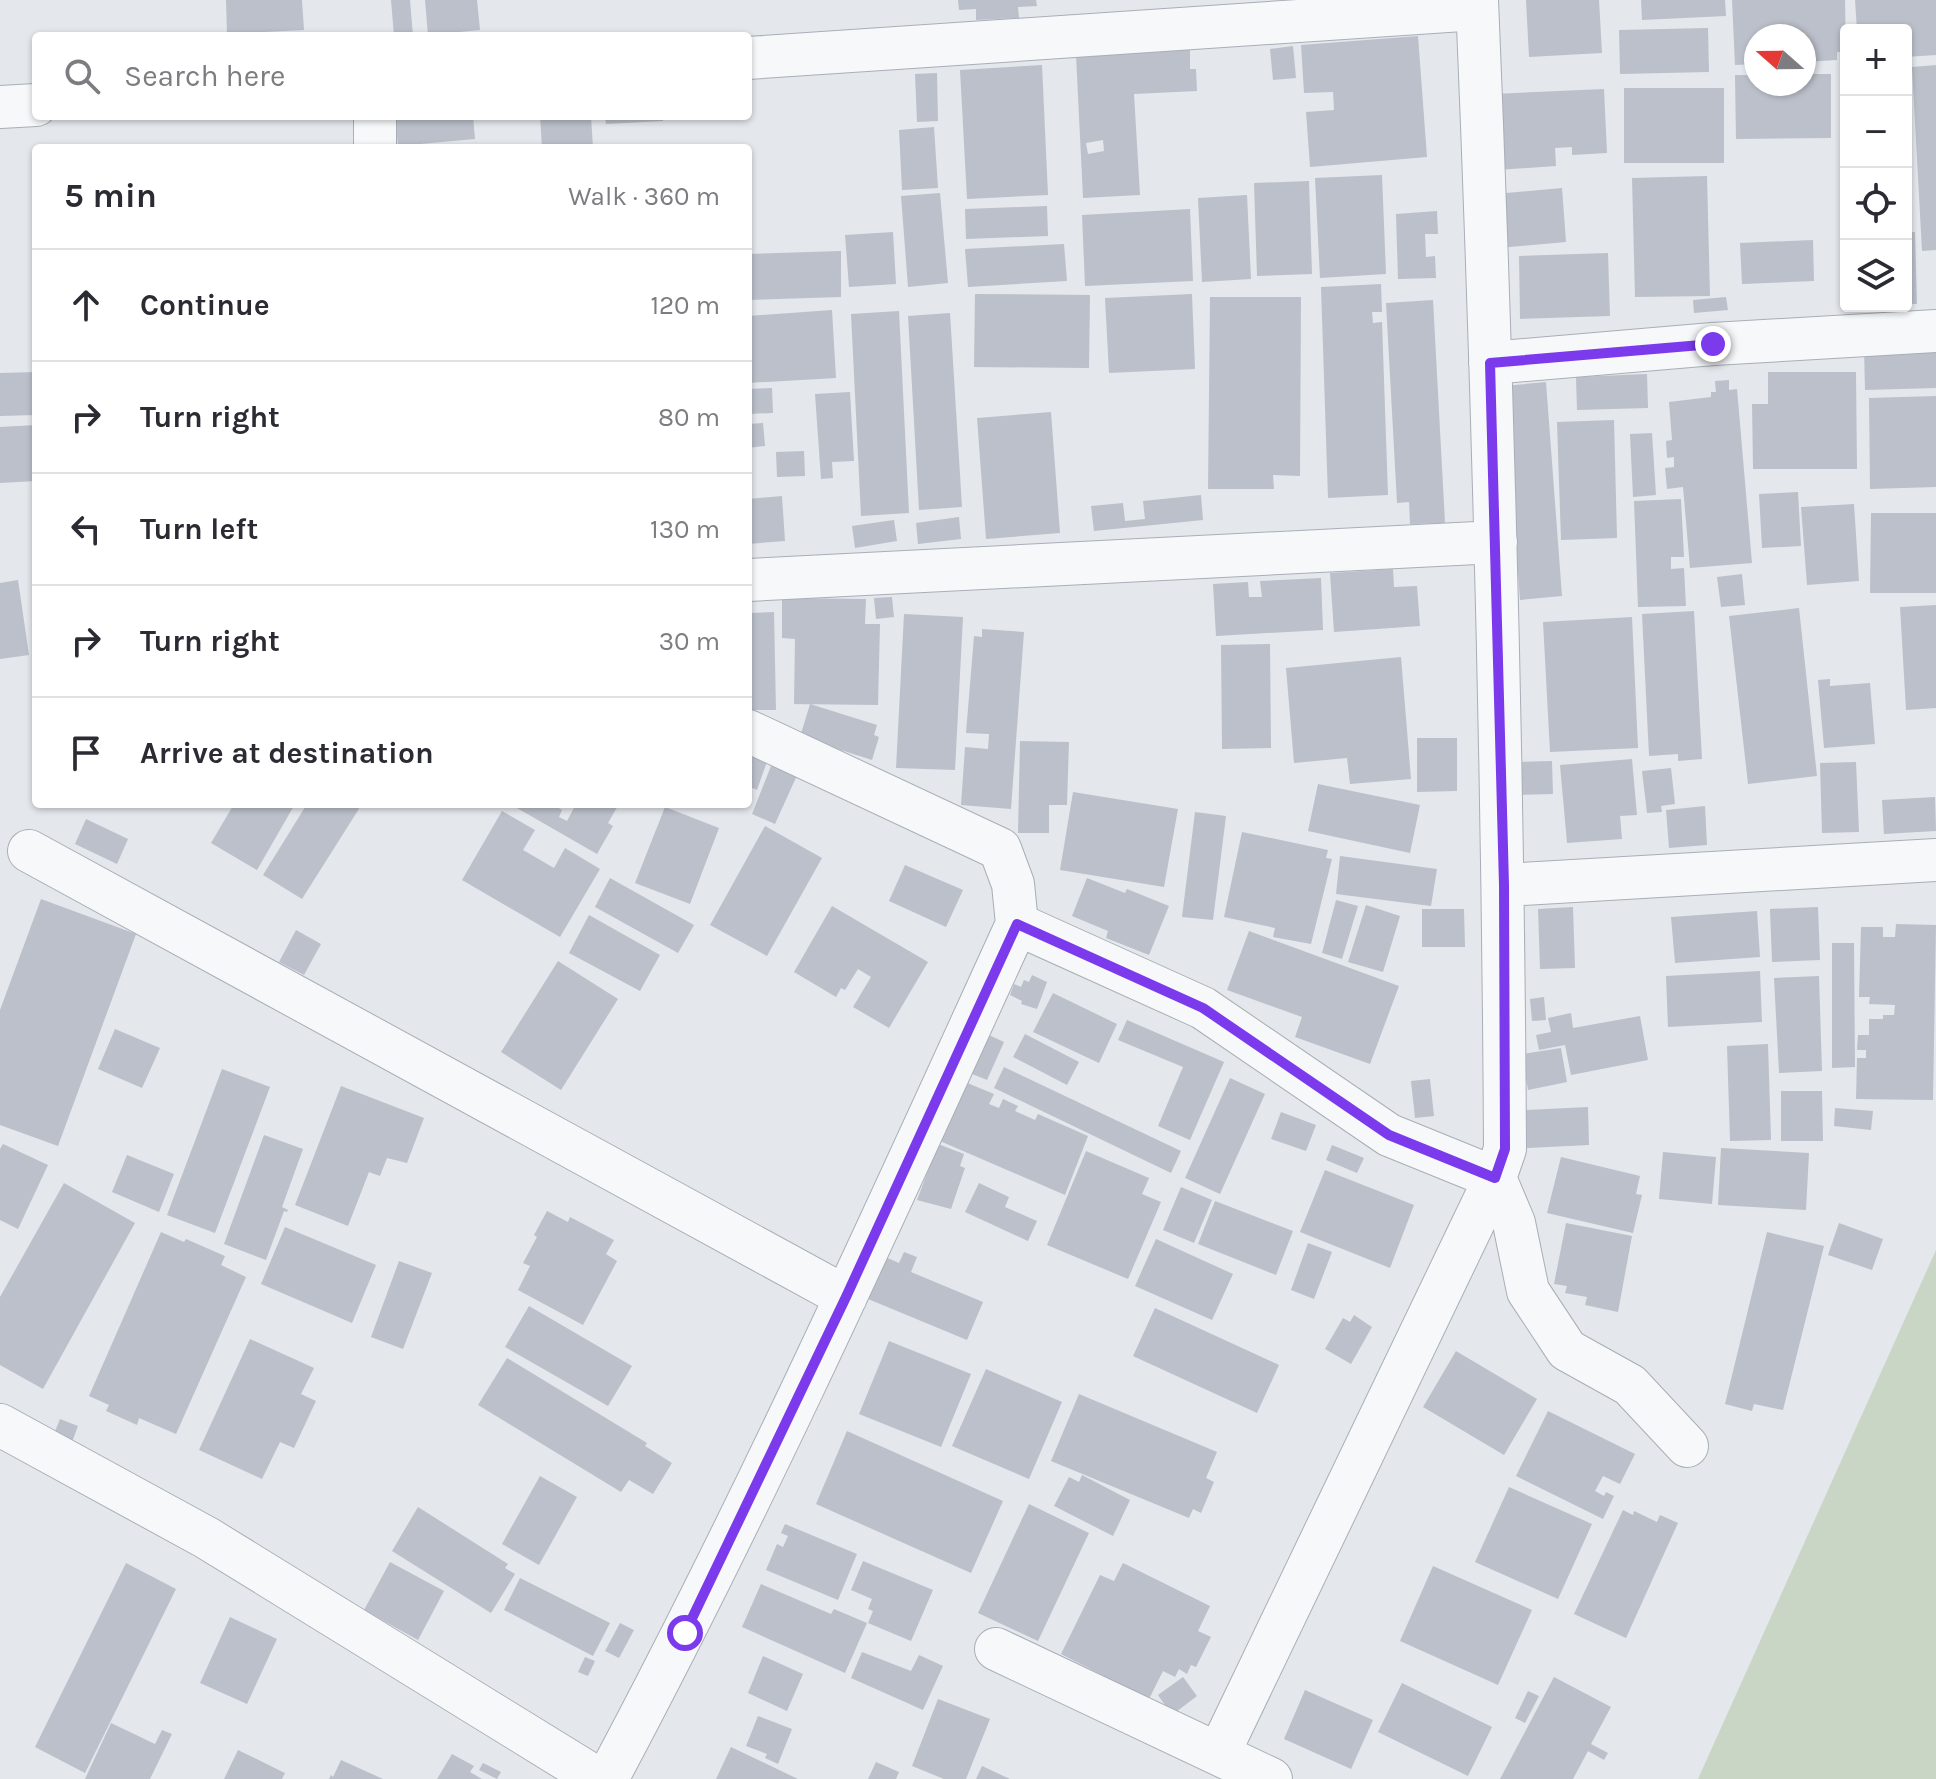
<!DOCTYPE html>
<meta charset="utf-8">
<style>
:root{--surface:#fff;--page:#f7f7f7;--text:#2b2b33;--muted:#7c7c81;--line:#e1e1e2}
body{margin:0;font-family:Karla,sans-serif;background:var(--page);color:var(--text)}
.controls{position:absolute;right:24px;top:24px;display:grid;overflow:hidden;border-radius:8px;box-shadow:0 2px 6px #0004}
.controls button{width:72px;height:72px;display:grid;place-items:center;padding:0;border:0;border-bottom:2px solid var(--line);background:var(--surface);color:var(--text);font:40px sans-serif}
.compass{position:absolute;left:1744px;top:24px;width:72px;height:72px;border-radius:50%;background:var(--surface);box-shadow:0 2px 6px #0004;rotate:290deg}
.stop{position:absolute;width:24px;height:24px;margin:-18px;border:6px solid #7c3aed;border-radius:50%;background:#fff}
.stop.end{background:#7c3aed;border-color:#fff;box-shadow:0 2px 8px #0008}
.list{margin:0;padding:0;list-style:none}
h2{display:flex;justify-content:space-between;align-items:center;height:104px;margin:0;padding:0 32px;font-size:34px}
h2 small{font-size:26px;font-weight:400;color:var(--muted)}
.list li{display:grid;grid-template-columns:52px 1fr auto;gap:24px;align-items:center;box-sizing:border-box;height:112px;padding:0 32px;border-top:2px solid var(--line)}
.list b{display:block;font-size:30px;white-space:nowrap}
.list em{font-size:26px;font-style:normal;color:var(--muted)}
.icon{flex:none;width:44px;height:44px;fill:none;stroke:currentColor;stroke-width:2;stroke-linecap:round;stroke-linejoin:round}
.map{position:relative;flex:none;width:1936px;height:1779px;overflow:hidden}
.search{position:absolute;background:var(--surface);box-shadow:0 2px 6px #0004;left:32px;top:32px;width:720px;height:88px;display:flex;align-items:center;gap:20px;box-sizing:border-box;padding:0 28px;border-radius:8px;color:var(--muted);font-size:30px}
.panel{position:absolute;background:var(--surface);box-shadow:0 2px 6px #0004;left:32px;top:144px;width:720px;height:664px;border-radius:8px}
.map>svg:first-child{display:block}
.green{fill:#c9d6c5}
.building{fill:#bbc0ca;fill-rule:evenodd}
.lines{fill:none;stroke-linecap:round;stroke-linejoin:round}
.street-casing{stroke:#a9aeb7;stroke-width:44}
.street{stroke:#f7f8fa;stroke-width:42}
.route{stroke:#7c3aed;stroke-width:10}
</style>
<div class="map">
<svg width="1936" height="1779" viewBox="0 0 1936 1779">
<rect width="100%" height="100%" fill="#e4e7ec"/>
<path class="green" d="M1936,1250V1779H1698Z"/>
<path class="building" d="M226,0H302L304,30L227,34Z
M391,0H410L413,36H394Z
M425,0H477L480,30L428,35Z
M958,0H1036L1037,6L1018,7L1019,18L976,20V9L959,10Z
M1526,0H1599L1602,53L1529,57Z
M1641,0H1725L1726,16L1642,20Z
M1732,0H1845L1846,52H1837V60L1804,62V36H1756V64L1735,65Z
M1855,0H1936V55L1906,57V30H1857Z
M1708,28L1709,72L1620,74L1619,30Z
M1418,36L1427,157L1310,167L1306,112L1334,110L1333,92L1304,93L1301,45Z
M1293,46L1296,78L1273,80L1270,49Z
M1190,49V69H1196L1197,91L1134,94L1140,195L1083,198L1076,55ZM1103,140L1104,151L1088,154L1086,143Z
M1042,65L1048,195L967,199L960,70Z
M1936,65V250L1922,251L1912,67Z
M937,73L938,121L917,122L915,74Z
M1804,74H1831V138L1736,139L1735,75H1756V84H1804Z
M1624,88H1724V163H1624Z
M1604,89L1607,153L1572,155V147L1555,148L1556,166L1497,170L1493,94Z
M395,116H473L475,139L398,146Z
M540,116H591L593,148H542Z
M605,116H663V121L606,124Z
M934,127L938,188L902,190L899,130Z
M1382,175L1386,274L1320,278L1315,178Z
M1707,176L1710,296L1635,297L1632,178Z
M1309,181L1312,274L1257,276L1254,183Z
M1562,188L1566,242L1499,248L1495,194Z
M940,193L948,283L908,287L901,196Z
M1247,195L1251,279L1202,282L1198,198Z
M1047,206L1048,236L966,239L965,209Z
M1190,209L1193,281L1085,286L1082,215Z
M1437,211L1438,234H1425L1426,257L1435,256L1436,278L1398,279L1396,214Z
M893,232L896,284L849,287L845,235Z
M1906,232H1915L1917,304H1906Z
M1813,240L1814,281L1742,284L1740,243Z
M1064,244L1067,281L968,287L965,249Z
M841,251V297L748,300V254Z
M1608,253L1610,316L1520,319L1519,256Z
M1381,284L1382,312H1372L1373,323L1382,322L1388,495L1328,498L1321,287Z
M975,294L1090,295L1089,368L974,367Z
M1192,294L1195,369L1109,373L1105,298Z
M1210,297H1301L1300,476L1273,475L1274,489H1208Z
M1726,297L1728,310L1694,313L1693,300Z
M1433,300L1445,523L1410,524L1409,502L1397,503L1386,303Z
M832,310L836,378L748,383V316Z
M899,311L909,513L861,516L851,314Z
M950,313L962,507L919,510L908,316Z
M1936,347V388L1865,390L1864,349Z
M36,372V415L0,416V373Z
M1768,372H1856L1857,469H1753L1752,404H1768Z
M1647,374L1648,408L1577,410L1576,377Z
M1729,380V390L1737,389L1752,563L1690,568L1683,487L1667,489L1665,468L1674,467V457L1667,458L1666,441L1672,440L1669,402L1711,397V392H1716L1715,381Z
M1546,382L1562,596L1520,600L1504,386Z
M772,388L773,413L748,414V389Z
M850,392L854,461L832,462L833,478L821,479L815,394Z
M1936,396V487L1870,489L1869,398Z
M1051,412L1060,533L986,539L977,418Z
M1614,420L1617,538L1561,540L1557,422Z
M763,423L765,446L748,448V424Z
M36,425V481L0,483V427Z
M1652,433L1656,495L1633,497L1630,434Z
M804,451L805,476L777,477L776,452Z
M1798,492L1801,546L1762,548L1759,494Z
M1201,495L1203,520L1094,531L1091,506L1123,503L1125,521L1145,519L1143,501Z
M782,496L785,541L748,544V499Z
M1681,499L1684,557H1671V569L1684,568L1686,606L1638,607L1634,501Z
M1854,504L1859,581L1807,585L1801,507Z
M1871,513H1936V593H1870Z
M959,517L961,539L918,544L916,523Z
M894,520L897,541L855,548L852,526Z
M1393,569L1394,587L1417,586L1420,626L1334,632L1330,573Z
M1742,574L1745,605L1721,607L1717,577Z
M1321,578L1323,630L1216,636L1213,584L1248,582L1249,597H1262L1260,581Z
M18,580L29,655L0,659V583Z
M892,597L894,617L876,619L874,598Z
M782,598L866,599L865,624H880L878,705L794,704L795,639L782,638Z
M1936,605V708L1906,710L1900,607Z
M1799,608L1817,776L1748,784L1729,616Z
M1694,611L1702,759L1678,761V754L1649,756L1642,614Z
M774,612L776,710H748V613Z
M904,614L963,617L955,770L896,768Z
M1632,617L1638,748L1550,752L1543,622Z
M982,629L1024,632L1011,809L961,805L965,747L988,749L989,734L966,733L974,636L982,637Z
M1270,644L1271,748L1222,749L1221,645Z
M1401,657L1411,779L1350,784L1347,758L1294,763L1286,668Z
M1830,679V686L1870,683L1875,744L1824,748L1818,680Z
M810,704L877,725L874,735L879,737L872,760L800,737Z
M1417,738H1457V791L1417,792Z
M1020,741L1069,742L1067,805H1049V833H1018Z
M748,744L770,753L757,790L748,786Z
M1632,759L1637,815L1620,816L1622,839L1567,843L1560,765Z
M773,761L799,771L775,824L752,814Z
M1552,761L1553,794L1518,795V762Z
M1856,762L1859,832L1822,833L1820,763Z
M1671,768L1675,804L1661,806L1662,812L1647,813L1642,771Z
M1318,784L1420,805L1410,853L1308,831Z
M1073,792L1178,809L1164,887L1060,870Z
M1935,797L1936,831L1884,834L1882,800Z
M234,804H295L257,870L211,843Z
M307,804H362L302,899L263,875Z
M510,804H552L562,810L559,817L567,821L576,804H619L608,823L613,826L597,854Z
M1705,806L1707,845L1669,848L1666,810Z
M665,807L719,828L690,904L635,883Z
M502,811L535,830L523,850L554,868L565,848L600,869L560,937L462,880Z
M1195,812L1226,816L1213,920L1182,917Z
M86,819L128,839L117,864L75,844Z
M765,826L822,858L767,956L710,925Z
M1242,832L1328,850L1326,858L1332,859L1311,944L1273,937L1275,928L1224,917Z
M1340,856L1437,869L1431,906L1336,894Z
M905,865L963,890L946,927L889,901Z
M610,878L694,925L678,953L595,907Z
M1087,878L1125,893L1127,889L1169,906L1149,955L1106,938L1108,931L1072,916Z
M41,899L136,934L58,1146L0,1125V1010Z
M1336,900L1358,906L1342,959L1322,953Z
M1366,905L1400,916L1383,972L1348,962Z
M832,906L928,962L889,1028L853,1007L871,977L858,969L845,990L841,988L836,997L794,972Z
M1573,907L1575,968L1540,969L1538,909Z
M1818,907L1820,960L1772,962L1770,909Z
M1422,909H1464L1465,947H1422Z
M1757,911L1760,957L1675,963L1671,917Z
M589,915L660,955L640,991L569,953Z
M1896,924L1936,925L1933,1100L1856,1099L1857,1058H1866V1050H1857L1858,1035H1869V1019H1883V1015H1894L1895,1005L1869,1004L1870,997H1859L1861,927H1883V937H1895Z
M296,930L321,944L304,975L279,962Z
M1249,931L1399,986L1370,1064L1295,1037L1302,1017L1227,990Z
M1832,943H1854L1855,1067L1832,1068Z
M558,961L618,999L561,1090L501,1052Z
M1760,971L1762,1022L1668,1027L1666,976Z
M1032,975L1047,982L1037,1009L1021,1004L1022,1001L1010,995L1014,984L1021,987L1024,980L1029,982Z
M1819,976L1822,1071L1779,1073L1774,978Z
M1053,993L1117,1024L1099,1063L1033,1032Z
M1544,997L1546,1020L1532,1021L1530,999Z
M1571,1013L1573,1028L1640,1016L1648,1060L1571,1075L1565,1045L1539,1050L1536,1035L1551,1032L1548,1018Z
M1127,1020L1224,1062L1190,1140L1158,1126L1183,1067L1118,1040Z
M115,1029L160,1048L142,1088L98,1069Z
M978,1030L1004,1042L987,1080L960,1069Z
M1025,1034L1079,1062L1067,1085L1013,1057Z
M1768,1044L1771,1140L1730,1141L1727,1046Z
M1561,1048L1567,1082L1528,1090L1522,1054Z
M1004,1067L1181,1151L1171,1173L994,1088Z
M222,1069L270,1087L215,1233L167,1215Z
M1230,1078L1265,1094L1220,1194L1185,1178Z
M1430,1079L1434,1116L1415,1118L1411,1081Z
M965,1082L994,1094L989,1104L999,1108L1003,1099L1018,1106L1015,1111L1035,1120L1038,1114L1088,1136L1065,1195L940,1141Z
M341,1086L424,1118L407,1163L387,1158L380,1176L369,1172L348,1226L295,1205Z
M1781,1091H1822L1823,1141H1781Z
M1588,1107L1589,1145L1527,1148L1526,1110Z
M1835,1108L1873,1111L1871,1130L1834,1126Z
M1281,1112L1316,1125L1306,1151L1271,1139Z
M264,1135L303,1149L282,1207L288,1210L287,1212L284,1211L266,1260L224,1244Z
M3,1144L48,1165L18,1229L0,1220V1149Z
M938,1144L964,1154L960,1166L965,1168L951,1209L917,1200Z
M1332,1145L1364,1158L1357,1173L1326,1160Z
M1721,1148L1809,1153L1806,1210L1718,1205Z
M1086,1151L1149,1178L1142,1194L1161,1202L1128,1279L1047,1245Z
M1663,1152L1716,1157L1712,1204L1659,1199Z
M127,1155L174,1174L159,1212L112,1192Z
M1561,1157L1640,1176L1636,1194L1642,1195L1633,1233L1547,1213Z
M1325,1170L1414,1205L1390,1268L1300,1232Z
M64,1183L135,1223L43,1389L0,1365V1297Z
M979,1183L1009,1197L1005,1207L1037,1221L1028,1241L965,1212Z
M1181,1187L1212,1200L1194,1243L1163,1230Z
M1215,1201L1293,1231L1276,1275L1198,1244Z
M547,1211L568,1222L570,1217L614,1240L606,1254L617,1261L583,1325L518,1290L530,1266L523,1263L537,1237L534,1235Z
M1566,1223L1632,1236L1618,1312L1585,1305L1587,1297L1565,1293L1567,1286L1554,1284Z
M1839,1223L1883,1239L1872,1270L1828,1255Z
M285,1227L376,1265L352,1323L261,1284Z
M161,1232L184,1242L186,1239L225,1256L221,1265L246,1277L176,1434L139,1418L137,1425L106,1411L109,1405L89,1396Z
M1767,1232L1824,1246L1783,1410L1754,1404L1752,1411L1725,1404Z
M1156,1239L1233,1274L1212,1320L1135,1286Z
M1308,1243L1332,1252L1314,1299L1291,1290Z
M904,1252L917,1257L911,1272L983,1302L967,1340L856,1294L883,1256L899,1263Z
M399,1261L432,1273L403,1349L371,1337Z
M529,1306L632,1366L608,1406L505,1347Z
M1155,1308L1279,1365L1257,1413L1133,1356Z
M1354,1315L1372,1327L1351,1364L1325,1349L1343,1318L1350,1322Z
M250,1339L314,1368L301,1394L316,1401L294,1448L280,1442L262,1479L199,1450Z
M889,1341L971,1374L941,1447L859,1414Z
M1456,1351L1537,1399L1504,1455L1423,1407Z
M507,1358L647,1443L645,1446L672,1463L653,1494L629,1480L621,1492L478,1405Z
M986,1369L1062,1402L1029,1479L952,1446Z
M1079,1394L1217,1452L1206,1478L1214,1482L1201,1513L1193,1509L1189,1518L1051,1461Z
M1548,1411L1635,1454L1620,1484L1603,1476L1595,1491L1604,1496L1606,1492L1614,1496L1603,1519L1516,1476Z
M60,1419L78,1426L72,1442L54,1434Z
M847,1431L1003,1501L971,1573L816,1504Z
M1082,1475L1130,1500L1113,1536L1054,1506L1069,1477L1079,1482Z
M540,1476L577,1497L539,1565L502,1544Z
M1509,1487L1592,1524L1558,1599L1475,1562Z
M1029,1504L1089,1533L1038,1641L978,1613Z
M418,1507L508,1564L505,1568L515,1574L491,1613L392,1551Z
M1623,1510L1633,1515L1634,1511L1657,1522L1660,1515L1678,1523L1626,1638L1574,1614Z
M785,1524L857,1554L838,1600L766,1570L777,1544L783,1547L788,1536L781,1533Z
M863,1561L933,1590L911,1641L868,1623L873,1611L868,1609L872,1599L851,1590Z
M390,1562L444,1591L418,1640L364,1610Z
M126,1563L176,1589L85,1773L35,1747Z
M1123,1563L1210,1606L1198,1631L1211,1637L1196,1667L1191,1665L1187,1674L1179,1669L1175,1677L1163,1671L1149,1699L1061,1654L1100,1575L1114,1581Z
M1433,1566L1532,1610L1498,1685L1400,1641Z
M520,1578L610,1623L593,1656L504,1610Z
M761,1584L831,1614L834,1609L867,1623L845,1673L742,1627Z
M230,1617L277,1639L247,1704L200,1683Z
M620,1623L634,1630L619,1658L605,1651Z
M862,1652L911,1671L919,1655L943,1666L923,1710L851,1678Z
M763,1656L803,1674L787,1711L748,1693Z
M585,1657L595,1661L588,1676L578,1672Z
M1183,1677L1197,1696L1172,1715L1158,1695Z
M1554,1677L1611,1707L1591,1744L1608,1753L1604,1760L1588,1751L1573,1779H1500Z
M1402,1683L1492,1727L1468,1776L1378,1732Z
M1305,1690L1373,1720L1351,1769L1284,1739Z
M1528,1691L1539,1696L1525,1723L1515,1718Z
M938,1699L990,1719L966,1779H944L912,1766Z
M758,1716L792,1729L778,1764L765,1758L767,1754L746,1746Z
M111,1723L155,1744L162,1730L172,1734L150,1779H85Z
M731,1747L798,1779H716Z
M238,1750L285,1773L282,1779H224Z
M452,1754L474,1766L470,1772L482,1779H437Z
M341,1760L383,1779H329L331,1775L333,1777Z
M876,1762L899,1772L896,1779H868Z
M483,1763L501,1772L497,1779L479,1770Z
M982,1766L1010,1779H976Z"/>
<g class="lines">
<g class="street-casing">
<path id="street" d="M748,58L1477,9
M0,107L36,105
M375,116V148
M1490,363L1713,344L1936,331
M748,580L1496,542
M748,731L1000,849L1013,884L1017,924L1203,1008L1389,1135L1495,1178L1514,1223L1528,1291L1567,1350L1630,1385L1687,1446
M29,851L846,1297
M1504,885L1936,860
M0,1425L207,1538L598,1779
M996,1649L1271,1779
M1219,1753L1495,1178L1505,1149C1503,766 1493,383 1477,0
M607,1779C756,1500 886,1211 1017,924"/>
</g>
<use href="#street" class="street"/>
</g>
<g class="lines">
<path class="route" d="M685,1633L846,1297L1017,924L1203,1008L1389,1135L1495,1178L1505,1149L1504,885L1490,363L1713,344"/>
</g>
</svg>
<div class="controls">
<button>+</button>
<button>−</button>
<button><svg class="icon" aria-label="locate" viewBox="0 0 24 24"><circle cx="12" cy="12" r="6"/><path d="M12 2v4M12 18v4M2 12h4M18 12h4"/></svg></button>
<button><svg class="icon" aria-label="layers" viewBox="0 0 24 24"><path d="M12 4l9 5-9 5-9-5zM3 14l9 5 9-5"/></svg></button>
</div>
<svg class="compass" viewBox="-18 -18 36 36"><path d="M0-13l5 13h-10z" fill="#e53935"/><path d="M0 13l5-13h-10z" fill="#7c7c81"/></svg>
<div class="stop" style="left:685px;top:1633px"></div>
<div class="stop end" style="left:1713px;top:344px"></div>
<div class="search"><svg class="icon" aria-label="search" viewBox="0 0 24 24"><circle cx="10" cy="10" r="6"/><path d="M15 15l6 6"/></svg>Search here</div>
<section class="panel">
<h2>5 min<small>Walk · 360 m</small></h2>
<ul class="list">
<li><svg class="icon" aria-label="ahead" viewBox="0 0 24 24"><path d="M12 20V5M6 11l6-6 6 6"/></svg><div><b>Continue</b></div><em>120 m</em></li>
<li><svg class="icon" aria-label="right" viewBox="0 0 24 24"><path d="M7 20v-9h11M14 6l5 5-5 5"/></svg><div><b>Turn right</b></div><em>80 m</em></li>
<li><svg class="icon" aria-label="left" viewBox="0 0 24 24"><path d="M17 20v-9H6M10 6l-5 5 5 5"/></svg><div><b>Turn left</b></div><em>130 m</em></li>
<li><svg class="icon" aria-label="right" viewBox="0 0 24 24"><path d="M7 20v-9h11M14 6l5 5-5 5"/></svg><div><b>Turn right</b></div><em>30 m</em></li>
<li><svg class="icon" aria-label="arrive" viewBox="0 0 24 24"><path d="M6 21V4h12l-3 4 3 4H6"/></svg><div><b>Arrive at destination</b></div></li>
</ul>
</section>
</div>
